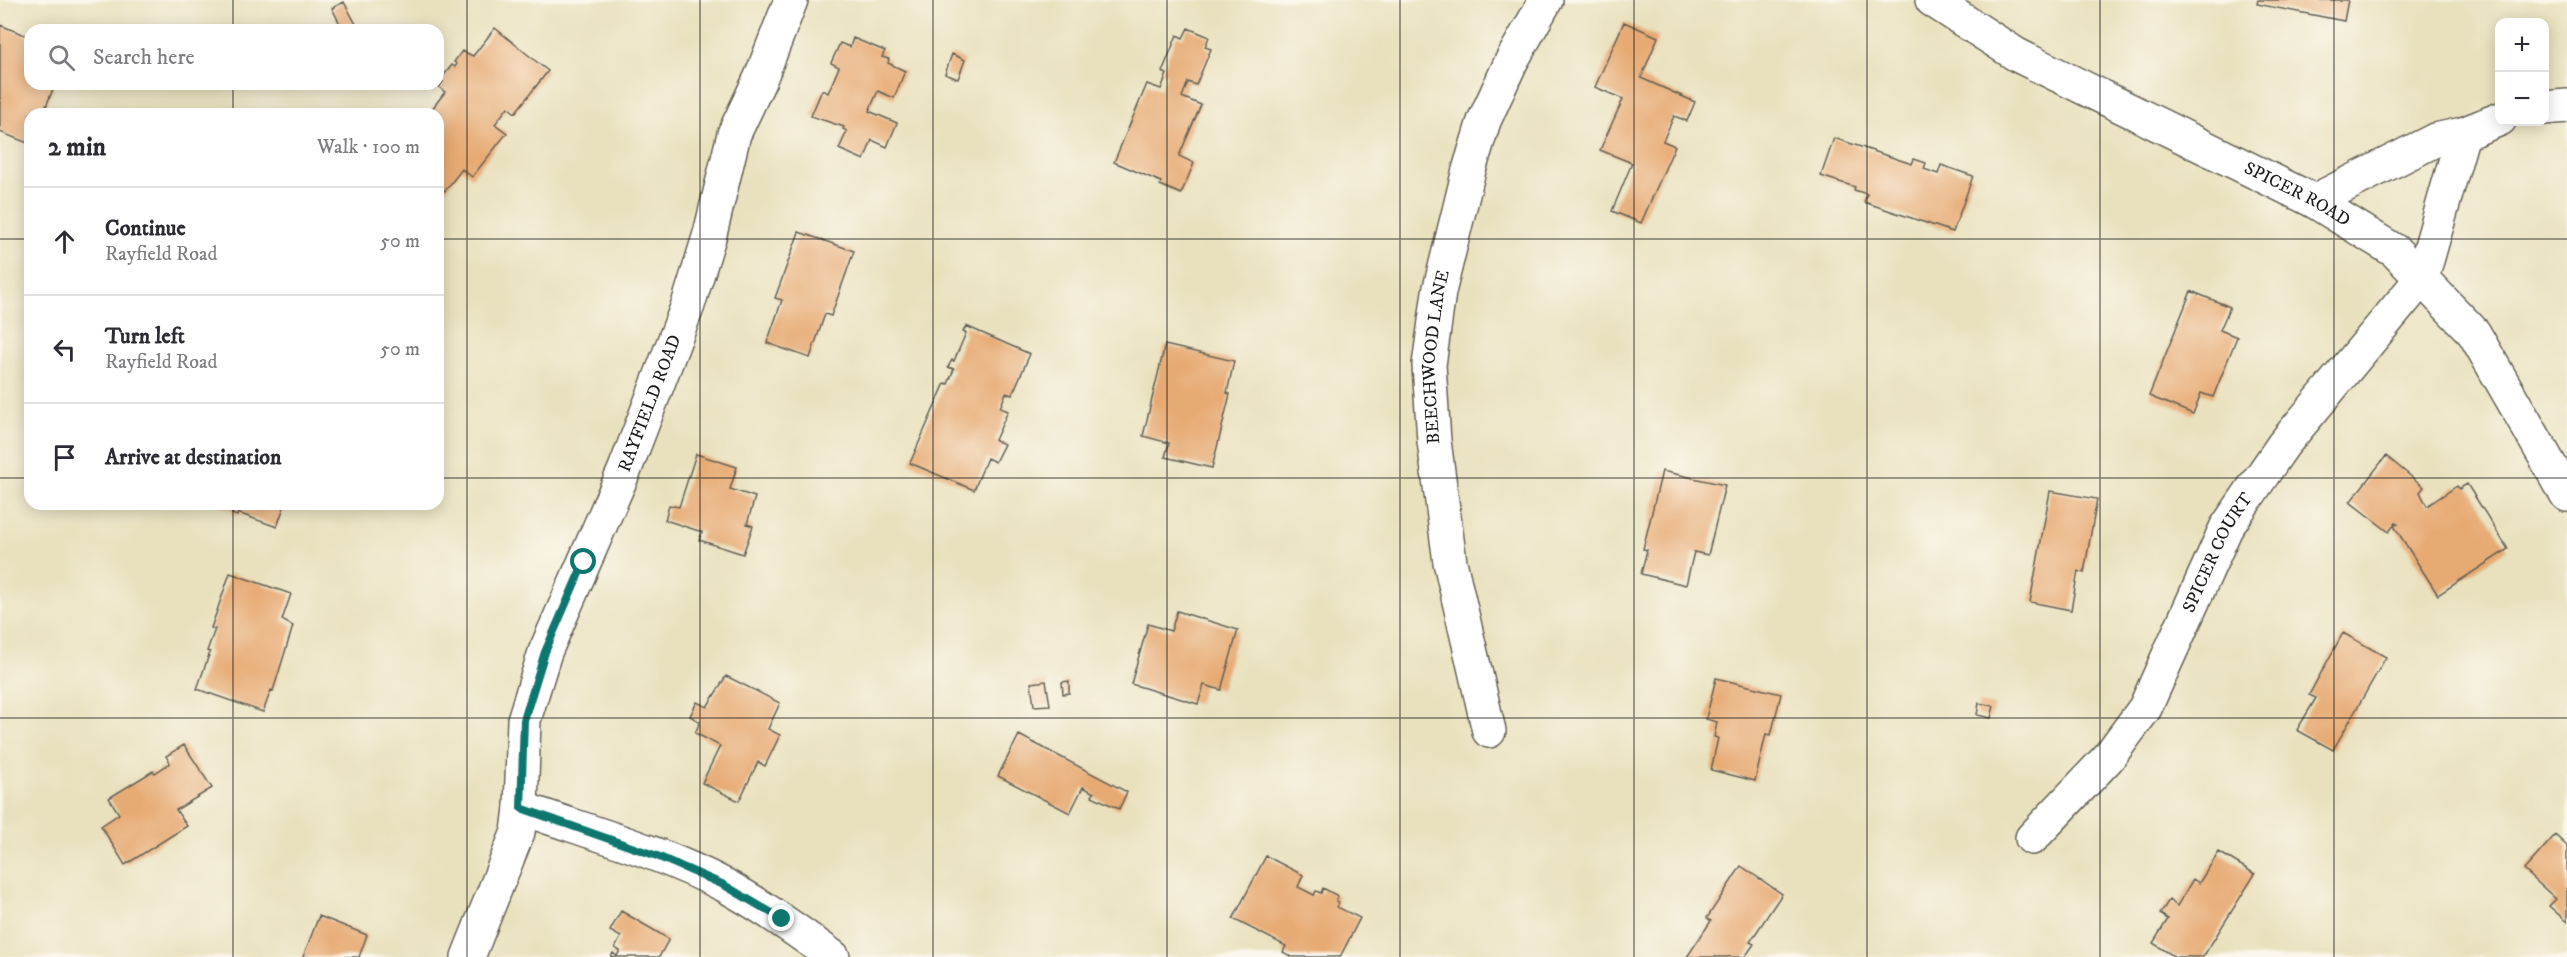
<!DOCTYPE html>
<meta charset="utf-8">
<style>
:root{--surface:#fff;--page:#f2f2f3;--text:#2b2b33;--muted:#7c7c81;--line:#e1e1e2}
body{margin:0;font-family:"IM FELL DW Pica",serif;background:var(--page);color:var(--text)}
.controls{position:absolute;right:18px;top:18px;display:grid;overflow:hidden;border-radius:12px;box-shadow:0 3px 15px #0003}
.controls button{width:54px;height:54px;display:grid;place-items:center;padding:0;border:0;border-bottom:2px solid var(--line);background:var(--surface);color:var(--text);font:30px sans-serif}
.stop{position:absolute;width:18px;height:18px;margin:-14px;border:4px solid #0f766e;border-radius:50%;background:#fff}
.stop.end{background:#0f766e;border-color:#fff;box-shadow:0 2px 6px #0008}
.list{margin:0;padding:0;list-style:none}
h2{display:flex;justify-content:space-between;align-items:center;height:78px;margin:0;padding:0 24px;font-size:26px}
h2 small{font-size:20px;font-weight:400;color:var(--muted)}
.list li{display:grid;grid-template-columns:39px 1fr auto;gap:18px;align-items:center;box-sizing:border-box;height:108px;padding:0 24px;border-top:2px solid var(--line)}
.list b{display:block;font-size:22px;white-space:nowrap}
.list p{margin:0;font-size:20px;white-space:nowrap;color:var(--muted)}
.list em{font-size:20px;font-style:normal;color:var(--muted)}
.icon{flex:none;width:33px;height:33px;fill:none;stroke:currentColor;stroke-width:2;stroke-linecap:round;stroke-linejoin:round}
.map{position:relative;flex:none;width:2567px;height:957px;overflow:hidden}
.search{position:absolute;background:var(--surface);box-shadow:0 3px 15px #0003;left:24px;top:24px;width:420px;height:66px;display:flex;align-items:center;gap:15px;box-sizing:border-box;padding:0 21px;border-radius:18px;color:var(--muted);font-size:22px}
.panel{position:absolute;background:var(--surface);box-shadow:0 3px 15px #0003;left:24px;top:108px;width:420px;height:402px;border-radius:18px}
.map>svg:first-child{display:block}
.building{fill:#e7aa73}
.lines{fill:none;stroke-linecap:round;stroke-linejoin:round}
.street-casing{stroke:#646155;stroke-width:36}
.street{stroke:#fff;stroke-width:33}
.route{stroke:#0f766e;stroke-width:8}
.grid{fill:none;stroke:#1c1c1c;stroke-width:1.5;stroke-opacity:0.55}
.labels{text-anchor:middle;dominant-baseline:central;stroke-width:4.5;stroke-linejoin:round;paint-order:stroke}
.street-label{font-size:18px;fill:#1c1c1c;stroke:#fbf7ec}
</style>
<div class="map">
<svg width="2567" height="957" viewBox="0 0 2567 957">
<rect width="100%" height="100%" fill="#fbf7ec"/>
<filter id="ink" filterUnits="userSpaceOnUse"><feTurbulence type="fractalNoise" baseFrequency=".0167" numOctaves="2"/><feDisplacementMap in="SourceGraphic" scale="12" xChannelSelector="R" yChannelSelector="G"/><feConvolveMatrix kernelMatrix="1 2 1 2 8 2 1 2 1" color-interpolation-filters="sRGB"/></filter>
<filter id="wash" filterUnits="userSpaceOnUse"><feTurbulence type="fractalNoise" baseFrequency=".008" numOctaves="4" result="noise"/><feDisplacementMap in="SourceGraphic" scale="24" xChannelSelector="R" yChannelSelector="G"/><feGaussianBlur stdDeviation="1.35" result="paint"/><feColorMatrix in="noise" values="0 0 0 0 0 0 0 0 0 0 0 0 0 0 0 0 0 1.4 0 .05"/><feComposite in="paint" operator="in"/></filter>
<g filter="url(#wash)">
<rect width="100%" height="100%" fill="#e9e1be"/>
<g id="blocks">
<path class="building" d="M2258,0H2348L2344,21L2257,4Z
M344,2L359,30H343L332,8Z
M1624,22L1658,37L1641,78L1695,102L1687,121L1674,116L1663,141L1675,146L1641,223L1612,211L1632,163L1600,150L1623,99L1595,87Z
M0,25L30,37V84H55L43,114H30V144L0,132Z
M495,28L548,71L515,113L508,107L495,124L507,133L472,177L462,169L445,191L438,185V114H428L445,92L439,87L443,82L440,80L452,65L455,67L457,64L454,62L462,51L473,56Z
M1188,28L1209,37L1205,47L1211,49L1196,85L1188,82L1182,97L1201,105L1179,156L1194,163L1181,194L1160,185L1161,182L1114,162L1147,84L1161,89L1167,74L1162,72L1177,35L1183,38Z
M853,38L885,51L882,57L889,59L888,63L905,71L894,98L878,91L869,111L897,123L887,147L872,140L864,160L839,149L847,131L843,129L844,127L811,116L822,90L828,93L839,67L831,63L840,43L850,47Z
M952,54L965,60L958,79L945,74Z
M1834,138L1912,164L1914,159L1926,163L1924,169L1938,174L1941,165L1973,176L1953,232L1864,202L1867,194L1854,190L1855,187L1821,176Z
M799,232L854,251L831,316L825,314L810,358L767,343L782,300L775,298Z
M2191,291L2230,307L2220,330L2237,337L2213,397L2201,393L2193,414L2149,396Z
M966,326L1030,354L1012,395L1006,393L1000,408L1008,411L995,440L1004,444L995,462L987,458L974,490L910,463L945,383L948,384L954,369L948,367L952,360L954,361L966,333L963,332Z
M1165,345L1234,361L1227,393L1230,394L1212,468L1165,457L1169,443L1143,436Z
M696,454L737,467L730,489L755,497L747,524L753,526L743,554L699,540L702,532L665,520L669,505L679,507Z
M2386,456L2424,487L2420,492L2427,506L2457,486L2459,489L2467,484L2508,549L2438,595L2394,526L2398,524L2396,522L2389,532L2350,502Z
M1662,471L1725,485L1708,555L1694,552L1686,585L1641,574L1647,550L1643,549Z
M2050,491L2097,499L2084,573L2078,571L2071,610L2030,602Z
M215,504H285L277,527L238,513L237,516L232,514L233,511Z
M230,573L291,594L282,620L293,626L273,691L271,690L263,712L197,689L210,652L207,651L215,629L211,628Z
M1177,611L1238,630L1221,690L1204,685L1198,704L1131,684L1148,624L1171,631Z
M2343,633L2386,657L2333,750L2297,730L2316,698L2309,695Z
M726,676L780,703L768,729L780,735L765,766L758,762L739,801L702,783L720,746L695,733L700,722L690,716L697,702L707,707Z
M1716,678L1781,694L1771,735L1766,734L1755,781L1711,770L1718,738L1714,737L1717,722L1706,719Z
M1046,681L1050,705L1034,706L1031,683Z
M1069,681V693L1063,694L1062,682Z
M1979,703L1994,706L1991,718L1977,715Z
M1019,735L1127,792L1119,809L1092,796L1094,793L1083,787L1070,813L998,776Z
M184,745L212,788L176,810L187,826L125,865L101,826L119,814L109,798L153,771L155,773L170,763L166,756Z
M2555,835L2567,846V922L2549,906L2556,899L2524,870Z
M2219,852L2255,874L2203,957H2175L2153,943L2168,919L2160,914L2169,900L2177,906L2193,879L2199,883Z
M1266,856L1303,875L1298,887L1314,895L1316,891L1321,893L1323,888L1338,896L1336,901L1339,902L1337,907L1360,918L1340,957H1292L1283,952L1286,946L1233,919Z
M1741,866L1782,894L1750,942L1754,944L1745,957H1687L1711,921L1707,918Z
M621,911L669,939L659,957H611L613,953L617,956L620,951L615,948L621,937L610,931Z
M319,916L367,935L359,957H303Z"/>
</g>
</g>
<g filter="url(#ink)">
<use href="#blocks" fill-opacity="0" stroke="#646155" stroke-width="1.5"/>
<g class="lines">
<g class="street-casing">
<g id="street">
<path id="s1" d="M1932,0L2017,55L2314,201L2395,251L2474,333L2567,495"/>
<path d="M2544,108L2567,106"/>
<path d="M2314,201L2435,140L2463,134"/>
<path id="s2" d="M1489,731L1450,562L1434,441L1429,365L1439,292L1469,170L1484,121L1511,62L1546,0"/>
<path d="M521,808C589,832 662,852 726,886C764,907 798,931 833,957"/>
<path id="s3" d="M2032,838L2108,758L2145,708L2226,528L2283,445L2422,278L2463,134L2500,119"/>
<path id="s4" d="M468,957L518,832L521,808L524,720L545,652L625,469L688,305L710,234L734,134L761,77L791,0"/>
</g>
</g>
<use href="#street" class="street"/>
</g>
</g>
<g class="lines" filter="url(#ink)">
<path class="route" d="M584,562L545,652L524,720L521,808L657,856L724,885L782,919"/>
</g>
<path class="grid" d="M233,0V30M467,0V957M700,0V957M933,0V957M1167,0V957M1400,0V957M1634,0V957M1867,0V957M2100,0V957M2334,0V957M233,84V114M0,239H30M438,239H2567M0,478H30M438,478H2567M233,504V957M0,718H2567"/>
<g class="labels">
<g class="street-label">
<text stroke="none"><textPath href="#s1" startOffset="414">SPICER ROAD</textPath></text>
<text stroke="none"><textPath href="#s2" startOffset="380">BEECHWOOD LANE</textPath></text>
<text stroke="none"><textPath href="#s4" startOffset="588">RAYFIELD ROAD</textPath></text>
<text stroke="none"><textPath href="#s3" startOffset="344">SPICER COURT</textPath></text>
</g>
</g>
</svg>
<div class="controls">
<button>+</button>
<button>−</button>
</div>
<div class="stop" style="left:584px;top:562px"></div>
<div class="stop end" style="left:782px;top:919px"></div>
<div class="search"><svg class="icon" aria-label="search" viewBox="0 0 24 24"><circle cx="10" cy="10" r="6"/><path d="M15 15l6 6"/></svg>Search here</div>
<section class="panel">
<h2>2 min<small>Walk · 100 m</small></h2>
<ul class="list">
<li><svg class="icon" aria-label="ahead" viewBox="0 0 24 24"><path d="M12 20V5M6 11l6-6 6 6"/></svg><div><b>Continue</b><p>Rayfield Road</p></div><em>50 m</em></li>
<li><svg class="icon" aria-label="left" viewBox="0 0 24 24"><path d="M17 20v-9H6M10 6l-5 5 5 5"/></svg><div><b>Turn left</b><p>Rayfield Road</p></div><em>50 m</em></li>
<li><svg class="icon" aria-label="arrive" viewBox="0 0 24 24"><path d="M6 21V4h12l-3 4 3 4H6"/></svg><div><b>Arrive at destination</b></div></li>
</ul>
</section>
</div>
